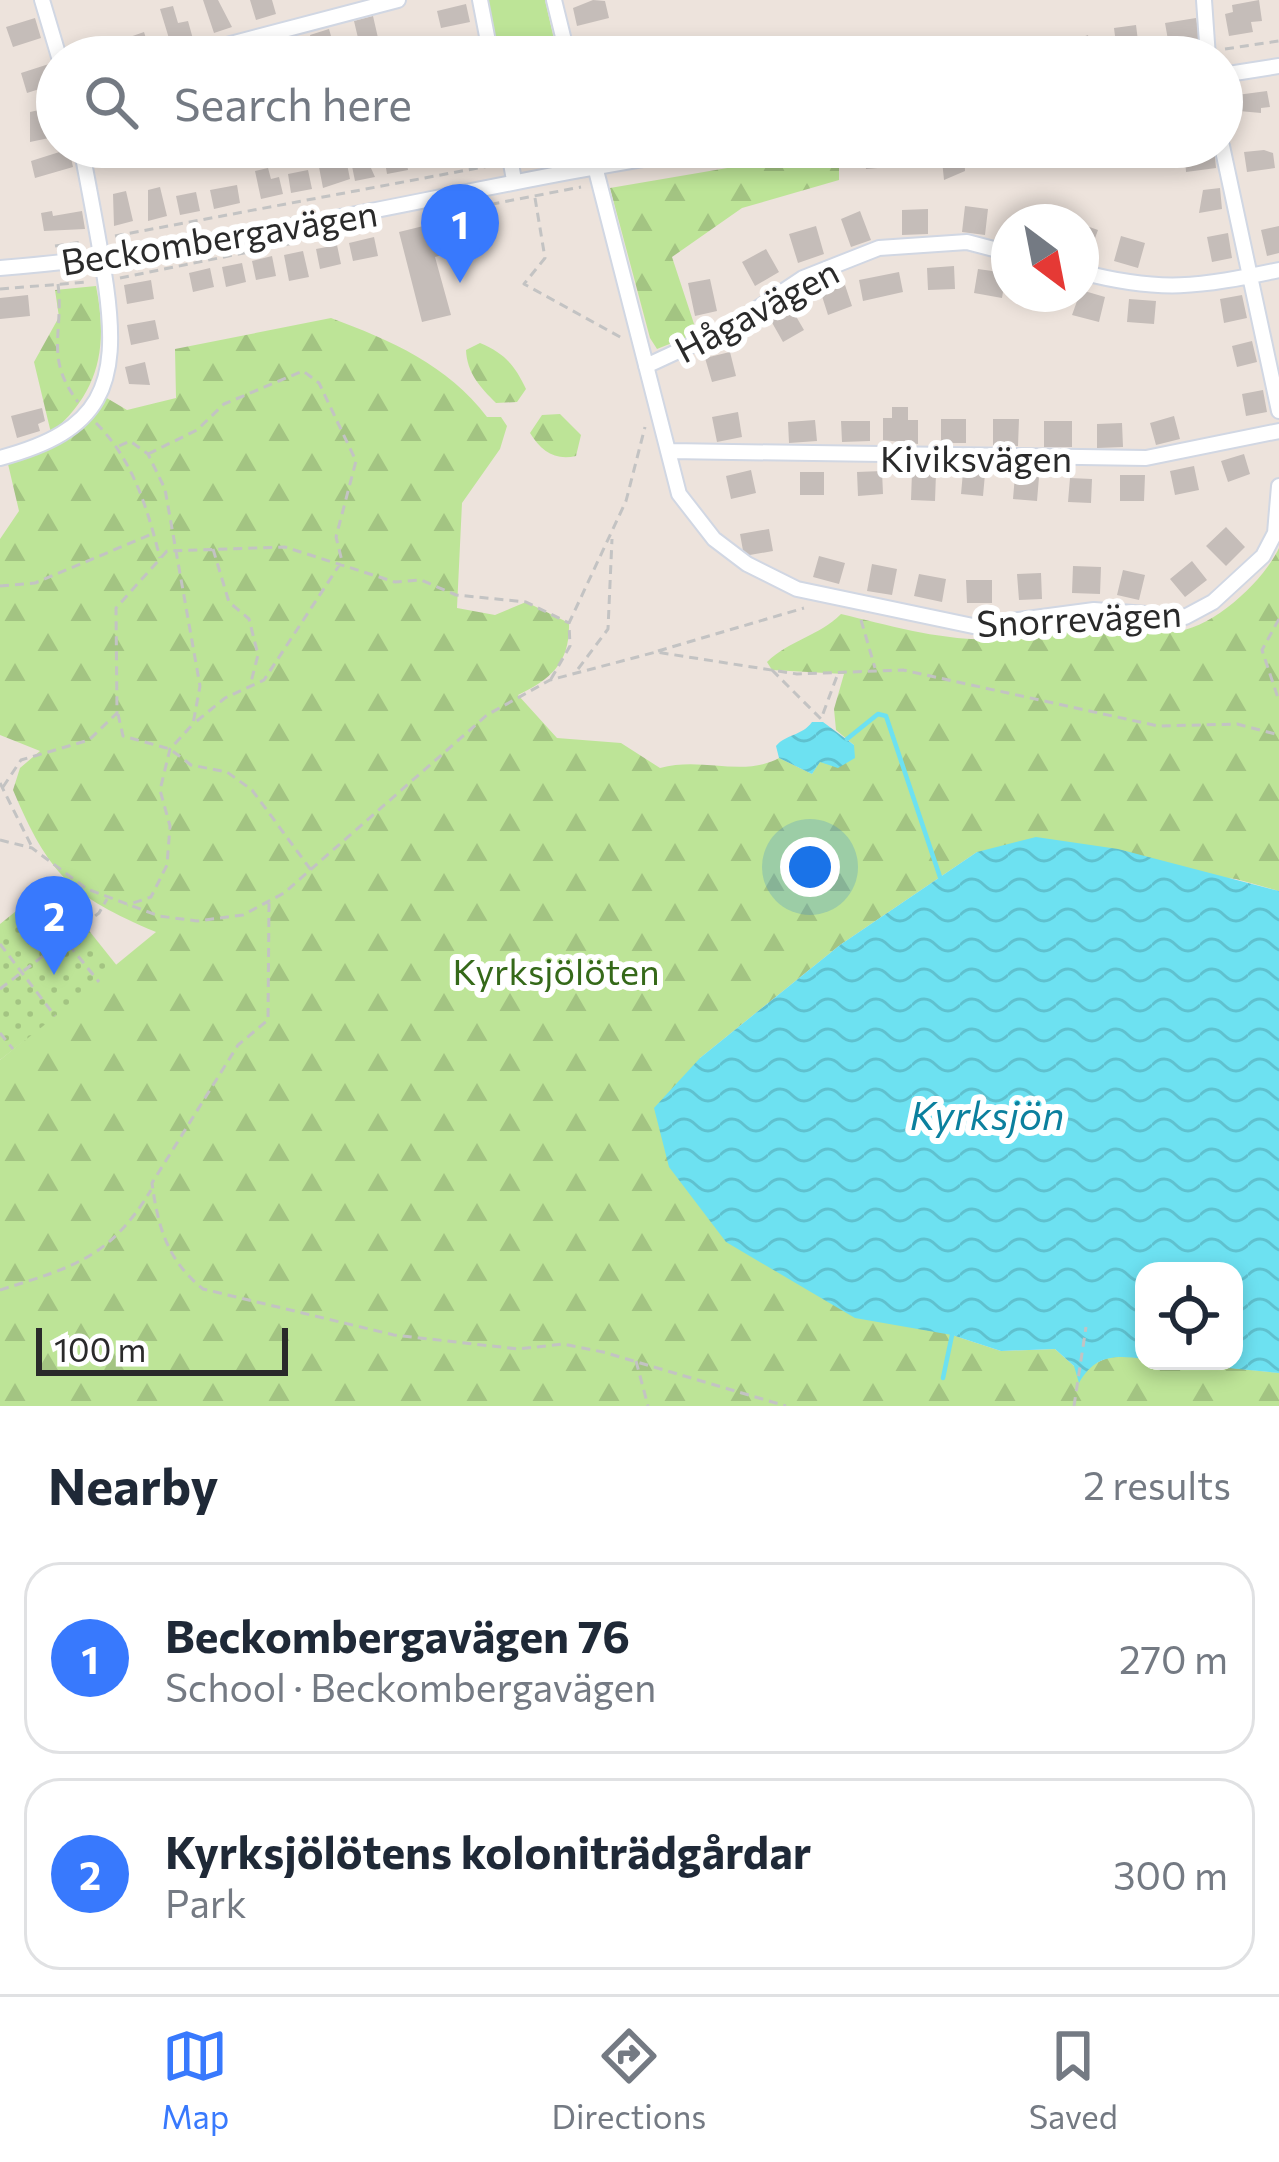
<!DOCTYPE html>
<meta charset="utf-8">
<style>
:root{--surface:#fff;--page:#f6f6f7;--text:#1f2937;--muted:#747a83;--line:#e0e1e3;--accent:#3879fd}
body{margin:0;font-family:Commissioner,sans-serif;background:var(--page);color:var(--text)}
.controls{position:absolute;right:36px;bottom:36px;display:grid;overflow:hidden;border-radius:24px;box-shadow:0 6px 18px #0003}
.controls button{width:108px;height:108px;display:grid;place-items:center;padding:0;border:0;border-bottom:3px solid var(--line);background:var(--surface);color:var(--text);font:60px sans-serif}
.compass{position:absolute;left:991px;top:204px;width:108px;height:108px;border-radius:50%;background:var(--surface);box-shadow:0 6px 18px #0003;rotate:148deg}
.scale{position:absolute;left:36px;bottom:30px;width:252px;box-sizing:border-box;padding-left:12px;border:6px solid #2a2a2a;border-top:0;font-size:33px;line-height:42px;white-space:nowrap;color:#2a2a2a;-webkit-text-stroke:9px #fff;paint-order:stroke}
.you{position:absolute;left:810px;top:867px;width:42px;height:42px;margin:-30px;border:9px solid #fff;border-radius:50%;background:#1a73e8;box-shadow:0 0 0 18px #1a73e833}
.badge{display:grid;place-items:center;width:78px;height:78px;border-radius:50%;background:var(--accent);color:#fff;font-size:39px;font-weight:700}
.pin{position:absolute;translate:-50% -99px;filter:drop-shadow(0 3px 6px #0008)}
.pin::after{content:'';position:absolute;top:63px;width:42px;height:36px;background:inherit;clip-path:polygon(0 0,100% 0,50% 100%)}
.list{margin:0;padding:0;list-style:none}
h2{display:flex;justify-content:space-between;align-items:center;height:156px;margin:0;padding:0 48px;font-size:51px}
h2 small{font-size:39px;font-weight:400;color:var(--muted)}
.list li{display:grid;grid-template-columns:78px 1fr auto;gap:36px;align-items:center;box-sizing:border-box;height:192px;margin:0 24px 24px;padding:0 24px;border:3px solid var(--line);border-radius:36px}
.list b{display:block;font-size:45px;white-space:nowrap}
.list p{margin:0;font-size:39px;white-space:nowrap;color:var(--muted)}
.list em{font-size:39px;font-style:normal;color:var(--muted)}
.icon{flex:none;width:66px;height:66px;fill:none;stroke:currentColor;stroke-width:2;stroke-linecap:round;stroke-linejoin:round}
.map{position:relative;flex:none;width:1279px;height:1406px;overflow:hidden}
.search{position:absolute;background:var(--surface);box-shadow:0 6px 18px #0003;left:36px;right:36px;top:36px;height:132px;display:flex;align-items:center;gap:30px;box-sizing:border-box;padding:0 42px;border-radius:66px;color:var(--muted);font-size:45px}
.sheet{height:588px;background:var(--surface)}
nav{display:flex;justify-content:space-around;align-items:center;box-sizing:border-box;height:168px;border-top:3px solid var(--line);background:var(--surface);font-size:33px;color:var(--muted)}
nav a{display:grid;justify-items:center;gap:6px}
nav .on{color:var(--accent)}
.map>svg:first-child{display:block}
.grass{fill:#bde497}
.forest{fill:url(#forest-firs)}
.garden{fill:url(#garden-dots)}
.water{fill:url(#water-waves)}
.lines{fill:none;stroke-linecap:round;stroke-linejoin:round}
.stream{stroke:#6de1f1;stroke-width:4.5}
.building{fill:#c5bdb9}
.minor-casing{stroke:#d1d7e3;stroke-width:18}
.path{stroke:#c3c3c3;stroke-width:3;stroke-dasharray:9 6;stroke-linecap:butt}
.minor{stroke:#fff;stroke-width:14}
.labels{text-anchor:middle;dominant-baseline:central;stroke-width:12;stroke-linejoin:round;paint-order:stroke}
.street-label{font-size:36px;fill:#2a2a2a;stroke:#fff}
.park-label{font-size:36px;fill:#356919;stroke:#fff}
.water-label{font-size:39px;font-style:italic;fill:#0b809e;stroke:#fff}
</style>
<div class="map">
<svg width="1279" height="1406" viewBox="0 0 1279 1406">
<defs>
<pattern id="forest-firs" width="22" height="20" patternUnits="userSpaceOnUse" patternTransform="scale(3)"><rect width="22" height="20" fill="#bde497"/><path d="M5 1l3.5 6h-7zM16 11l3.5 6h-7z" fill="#a3c482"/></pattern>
<pattern id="garden-dots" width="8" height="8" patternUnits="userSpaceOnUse" patternTransform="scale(3)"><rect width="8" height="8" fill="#bde497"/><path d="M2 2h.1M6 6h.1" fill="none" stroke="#a3c482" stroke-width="1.8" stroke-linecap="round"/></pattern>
<pattern id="water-waves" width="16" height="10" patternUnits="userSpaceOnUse" patternTransform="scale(3)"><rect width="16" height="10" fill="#6de1f1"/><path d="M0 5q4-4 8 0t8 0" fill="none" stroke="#5fc1cf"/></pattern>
</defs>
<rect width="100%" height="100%" fill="#ede3dc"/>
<path class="grass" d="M487,0H545L558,57H498Z"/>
<path class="forest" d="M839,149V180L742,208L672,257L697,333L657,349L650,338L610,188Z
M96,286C108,347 100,392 51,433L34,362L59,317L55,290Z
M331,318C390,340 448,365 487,417H501L507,426L500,449L462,503L457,608L495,615L526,602L569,623C570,662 552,679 518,695L557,738L621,743L660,768C703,756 742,778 779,758L812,774L820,761L854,745L836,730L834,709L844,674L772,670L767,662C790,640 819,636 841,614C896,627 959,646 1016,637C1038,634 1058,624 1080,622C1111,620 1141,634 1172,632C1211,630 1263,582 1279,548V891L1236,879L977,852L840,945L700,1058L952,1335L1001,1351L1055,1349L1074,1366H1089L1114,1355L1279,1373V1406H0V1060L156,932C71,896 49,875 13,790L20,768L40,751L0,735V539L19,511L8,464C54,451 78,437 105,397L127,410L176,398L175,349Z
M480,343C504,353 515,365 526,389L517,402L496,403C480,387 467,373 466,350Z
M560,414L581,435L576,456C555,461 541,451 530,433L542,415Z"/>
<path class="garden" d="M51,883L118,967L0,1060V924Z"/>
<path class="water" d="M812,722H823L854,745L855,758L838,768L820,762L812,774L779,758L776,746C786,734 802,736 812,722Z
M1036,837L1118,849L1279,891V1373L1155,1361H1234V1271H1144V1359C1114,1355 1095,1355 1079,1383L1074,1366L1055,1349L1001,1351L952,1335L855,1318L726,1242L669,1167L654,1108L700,1058L840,945L977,852Z"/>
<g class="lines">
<path class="stream" d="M847,739L878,714L886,716L940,877
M943,1378L952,1335"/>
</g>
<path class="building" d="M203,0H218L232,27L214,33Z
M250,0H272L276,14L256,20Z
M593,0L605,1L609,18L577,26L573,8Z
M1259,0L1262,21L1251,22L1253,32L1229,36L1225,14L1233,12L1232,5Z
M466,4L470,22L441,28L437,11Z
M173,6L178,23L188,21L193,39L171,45L160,9Z
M373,16L381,51L362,55L354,21Z
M35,18L41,38L13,47L6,27Z
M1196,18L1200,41L1178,45L1177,38L1168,40L1165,23Z
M1136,25L1139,49L1117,52L1114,28Z
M329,29L337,57H316L310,35Z
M144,32L150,51L130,57L124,39Z
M1088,35L1091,55L1071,57L1069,42Z
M1036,37L1037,47L1046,46L1047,57L1020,52L1019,39Z
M49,64L55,84L27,93L21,73Z
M1267,91L1270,107L1261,108V113L1239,111L1237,95Z
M57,106V125L47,128L49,138L30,142V112Z
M398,147H411L414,162L407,164L408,170L387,174L384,156L399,154Z
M887,147L889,167L866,169L864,149Z
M918,147H941L942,159L964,150L965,171L944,180L942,160L921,163Z
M1214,147L1216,168L1186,172L1185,158L1196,156L1195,148Z
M362,148L375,177L355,181L349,151Z
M69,149L73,167L35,178L31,161Z
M1264,150L1273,153L1275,168L1247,172L1244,152Z
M337,158L339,166L347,164L350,179L323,188L318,162Z
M268,168L271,179L279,177L283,194L261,199L255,171Z
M308,170L312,189L291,193L288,174Z
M237,185L240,203L214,209L210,190Z
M160,187L167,216L148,221V190Z
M1220,188L1222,209L1199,213L1203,190Z
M126,191L133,221L114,226L113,194Z
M196,192L200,211L180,215L176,196Z
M965,206L988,209L985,235L962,232Z
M928,209V234L902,235V210Z
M52,211L53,216L82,211L85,229L44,231L41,213Z
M860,211L871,240L851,247L841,219Z
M460,217L468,248L435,257L451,315L422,322L399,232Z
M1081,224L1098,230L1087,260L1081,257Z
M816,226L824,254L798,263L789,234Z
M1279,226V253L1267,256L1261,230Z
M1228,233L1232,258L1212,262L1207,237Z
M1121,236L1145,243L1138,268L1114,261Z
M374,237L378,256L353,261L349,243Z
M337,245L341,264L320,269L316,249Z
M766,249L779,272L755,286L742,262Z
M303,251L309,277L289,281L284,255Z
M272,256L276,276L256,280L252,261Z
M242,263L246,282L226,287L222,267Z
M954,266L955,289L928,290L927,268Z
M210,268L214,287L193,292L189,273Z
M978,269L1006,273L1002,298L974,293Z
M899,272L903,292L863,301L859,280Z
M710,279L717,311L695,316L688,283Z
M151,280L154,299L127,304L124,285Z
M845,285L852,306L828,315L821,293Z
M1081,290L1105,297L1099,322L1072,315Z
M28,295L30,316L0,319V298Z
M1242,295L1247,318L1224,323L1220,299Z
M1129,299L1156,301L1154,324L1127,322Z
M790,306L804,330L783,342L770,319Z
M155,320L159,339L131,345L127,325Z
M1252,341L1257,362L1237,367L1232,346Z
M730,352L736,376L712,382L705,358Z
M145,362L150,385L129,384L125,367Z
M1263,390L1267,412L1246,416L1242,394Z
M892,407H908V420H918V444L883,440V418H892Z
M42,408L45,421L38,424L40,431L17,438L11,416Z
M738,412L742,437L717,442L712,417Z
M1174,416L1180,439L1156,445L1150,423Z
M941,419H966V443H941Z
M993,419H1019L1018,446H993Z
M815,420L817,441L789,443L788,422Z
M841,421H870V441L842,442Z
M1044,421H1072V447H1044Z
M1122,423L1123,447L1097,448V424Z
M1244,454L1250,474L1228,482L1221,461Z
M1194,466L1199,490L1175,495L1170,471Z
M751,470L756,493L731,499L726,476Z
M882,471L883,494L858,496L857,472Z
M800,472H824V495H800Z
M912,472L936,473L935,501L911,500Z
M963,472L985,474L983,496L961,494Z
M1015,475L1039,477L1037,501L1013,499Z
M1120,475H1145L1144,501H1120Z
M1070,478L1092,479L1091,503L1068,502Z
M1226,527L1245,547L1226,566L1206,546Z
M769,529L773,551L744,556L740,534Z
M819,556L845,563L839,584L813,577Z
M1192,561L1207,580L1185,597L1170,579Z
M872,564L897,569L892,595L867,591Z
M1073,566L1101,567L1100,594L1072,593Z
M1123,570L1145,575L1139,600L1117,595Z
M1041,573L1042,599L1019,600L1017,574Z
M919,574L946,579L942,602L914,596Z
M966,580H992V603H967Z"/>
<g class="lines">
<g class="minor-casing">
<path id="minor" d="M42,0L59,57
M480,0L491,57
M554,0L568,57
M1204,0L1208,57
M181,57L398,0
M1222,75L1279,66
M1222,146L1279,411
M508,147L514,180
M590,147L679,494L714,539L747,564L797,589L973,626L1094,610L1185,617L1213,602L1263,556L1275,533L1279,486
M0,268C243,249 479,181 720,147
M1081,272C1161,293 1199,287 1279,270
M646,366L728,328L803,278L879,248L967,242L1009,253
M670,451L1146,458L1279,431
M0,458C102,431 120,386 106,286C99,239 90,193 81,147"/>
</g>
<path class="path" d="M1225,49L1279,41
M1170,57L1192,54
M527,159L577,149
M732,159L814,147
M535,198L545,258L524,284L622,338
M461,210L581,187
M115,236L494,165
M55,246L82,242
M120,278L293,243
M58,284C64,334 44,357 78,402
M0,289L87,282
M96,423C133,460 147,507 160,558
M119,446L130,441L148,454L165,489L200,686L193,724L170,749L160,790L170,826L167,865L151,897L127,905
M148,454L197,430L224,404L303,371L319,383L356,461L336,537L342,561L264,680L225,698L193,724
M213,549L229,602L249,619L258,655L251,682
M0,586L35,583L152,534
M1279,619L1262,650L1279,701
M861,620L875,668
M658,651L804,608
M578,669L608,629L612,539
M772,670L821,719L837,676
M551,679L570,646L569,623L626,501L645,427
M118,714L123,736L170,749L191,765L227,772L252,790L311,870
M0,783L31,845
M3,787L21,760L89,740L117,713L116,608L167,551L285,547L395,582L421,580L456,595L526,602L569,623
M0,840L32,848L87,889L159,916L197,921L243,915L284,893L487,715L550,680L656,652L797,674L903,670L1158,726L1237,724L1279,735
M31,898L99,982
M269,903L268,1020L238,1045L152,1183C158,1227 167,1260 203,1289L394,1335L518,1349L563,1344L603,1352L786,1406
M0,944L55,1016
M0,989L99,913L107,899
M0,1033L13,1049
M0,1290C73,1267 110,1258 151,1190
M636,1361L648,1406
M1074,1406L1086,1327"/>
<use href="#minor" class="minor"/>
</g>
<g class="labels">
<g class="street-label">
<text transform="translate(219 236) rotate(-9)">Beckombergavägen</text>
<text transform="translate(756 309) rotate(-28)">Hågavägen</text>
<text x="976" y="457">Kiviksvägen</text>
<text transform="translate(1079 617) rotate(-3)">Snorrevägen</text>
</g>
<g class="park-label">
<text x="556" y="970">Kyrksjölöten</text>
</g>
<g class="water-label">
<text x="987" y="1114">Kyrksjön</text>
</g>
</g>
</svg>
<div class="controls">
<button><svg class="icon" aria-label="locate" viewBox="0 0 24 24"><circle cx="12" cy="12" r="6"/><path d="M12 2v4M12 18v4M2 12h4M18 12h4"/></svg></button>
</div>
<svg class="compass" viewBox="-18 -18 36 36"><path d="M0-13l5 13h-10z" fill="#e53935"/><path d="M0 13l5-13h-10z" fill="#747a83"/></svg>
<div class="scale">100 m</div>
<div class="you"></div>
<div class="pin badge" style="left:460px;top:283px">1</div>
<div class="pin badge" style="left:54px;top:975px">2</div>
<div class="search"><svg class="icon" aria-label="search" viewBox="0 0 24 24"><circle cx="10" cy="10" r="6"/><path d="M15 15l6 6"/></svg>Search here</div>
</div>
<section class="sheet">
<h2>Nearby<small>2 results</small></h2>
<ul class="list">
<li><span class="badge">1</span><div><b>Beckombergavägen 76</b><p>School · Beckombergavägen</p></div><em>270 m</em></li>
<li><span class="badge">2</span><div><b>Kyrksjölötens koloniträdgårdar</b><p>Park</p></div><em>300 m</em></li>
</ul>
</section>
<nav>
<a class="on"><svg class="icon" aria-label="map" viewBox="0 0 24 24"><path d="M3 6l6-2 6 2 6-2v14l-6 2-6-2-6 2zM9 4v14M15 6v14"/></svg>Map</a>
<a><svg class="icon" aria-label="directions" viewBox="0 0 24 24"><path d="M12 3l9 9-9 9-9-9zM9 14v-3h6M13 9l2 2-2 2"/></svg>Directions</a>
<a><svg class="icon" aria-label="saved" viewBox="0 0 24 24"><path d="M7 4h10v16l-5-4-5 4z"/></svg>Saved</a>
</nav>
